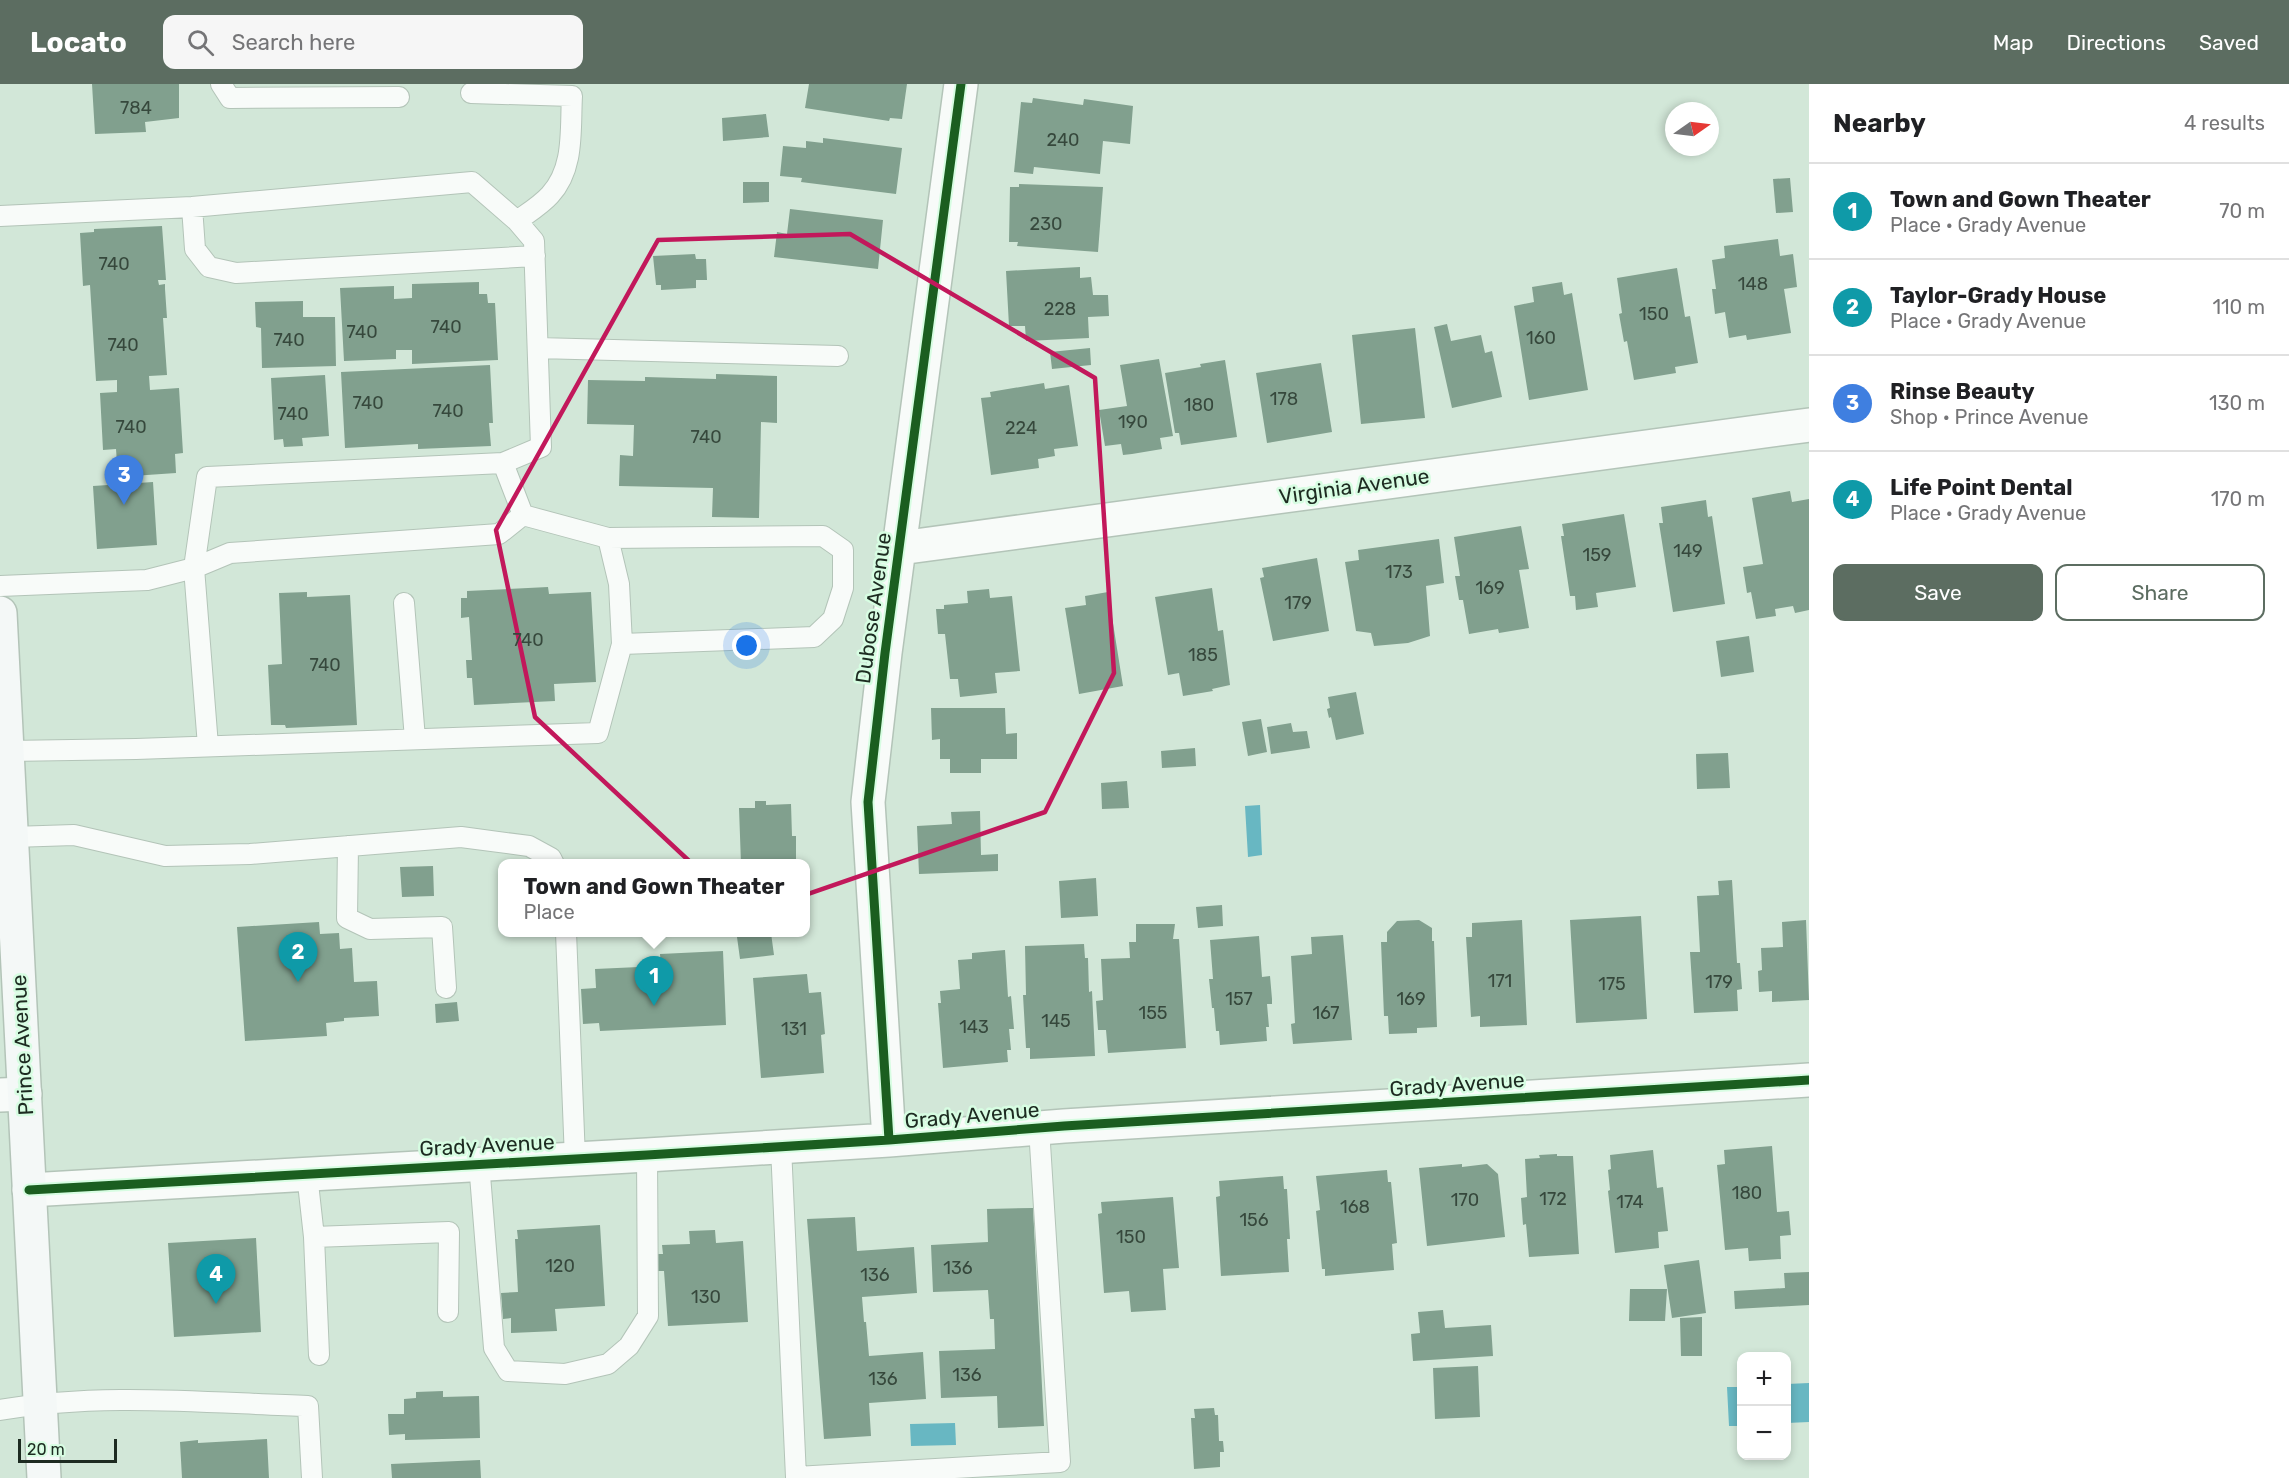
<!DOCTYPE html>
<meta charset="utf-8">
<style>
:root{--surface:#fff;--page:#f6f6f6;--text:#202124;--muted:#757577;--line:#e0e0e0;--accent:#5c6d61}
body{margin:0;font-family:Rubik,sans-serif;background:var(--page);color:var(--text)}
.controls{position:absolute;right:18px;bottom:18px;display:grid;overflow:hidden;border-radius:12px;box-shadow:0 3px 9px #0003}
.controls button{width:54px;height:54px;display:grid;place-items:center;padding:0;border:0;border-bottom:2px solid var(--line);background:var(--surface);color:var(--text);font:30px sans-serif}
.compass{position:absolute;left:1665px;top:18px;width:54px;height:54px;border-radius:50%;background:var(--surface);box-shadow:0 3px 9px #0003;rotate:76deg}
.scale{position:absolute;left:18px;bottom:15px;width:99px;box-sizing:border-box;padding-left:6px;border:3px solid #1d2b21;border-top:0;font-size:16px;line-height:21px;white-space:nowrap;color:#1d2b21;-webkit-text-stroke:4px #d7fde2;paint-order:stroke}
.you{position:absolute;left:747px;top:562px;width:21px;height:21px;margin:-15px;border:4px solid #fff;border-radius:50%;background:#1a73e8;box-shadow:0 0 0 9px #1a73e833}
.badge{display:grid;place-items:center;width:39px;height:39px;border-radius:50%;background:var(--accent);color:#fff;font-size:20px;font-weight:700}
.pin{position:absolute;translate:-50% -50px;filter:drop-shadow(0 2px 3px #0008)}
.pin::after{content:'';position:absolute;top:32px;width:21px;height:18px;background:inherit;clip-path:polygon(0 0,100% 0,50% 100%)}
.popup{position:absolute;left:498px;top:775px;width:312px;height:78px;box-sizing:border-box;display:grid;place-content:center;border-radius:12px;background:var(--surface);filter:drop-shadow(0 2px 4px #0005);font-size:20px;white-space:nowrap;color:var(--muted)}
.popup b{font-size:22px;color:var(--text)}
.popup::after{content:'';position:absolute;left:50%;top:100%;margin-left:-12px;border:12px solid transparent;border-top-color:var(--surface)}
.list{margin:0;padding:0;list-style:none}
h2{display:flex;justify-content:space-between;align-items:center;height:78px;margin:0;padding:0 24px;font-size:26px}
h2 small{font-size:20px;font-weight:400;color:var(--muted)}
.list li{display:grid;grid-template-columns:39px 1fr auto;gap:18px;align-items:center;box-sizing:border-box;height:96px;padding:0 24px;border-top:2px solid var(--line)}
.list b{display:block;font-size:22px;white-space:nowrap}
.list p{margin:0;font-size:20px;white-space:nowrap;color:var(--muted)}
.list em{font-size:20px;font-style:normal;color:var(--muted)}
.actions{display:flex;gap:12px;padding:18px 24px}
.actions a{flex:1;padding:14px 0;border:2px solid var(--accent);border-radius:12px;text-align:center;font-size:21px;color:var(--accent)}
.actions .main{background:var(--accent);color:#fff}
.icon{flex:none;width:33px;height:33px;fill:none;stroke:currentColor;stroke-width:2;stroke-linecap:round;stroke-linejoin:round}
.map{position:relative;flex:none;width:1809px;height:1394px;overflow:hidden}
header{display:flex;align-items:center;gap:36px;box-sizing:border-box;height:84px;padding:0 30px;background:var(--accent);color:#fff}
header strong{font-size:28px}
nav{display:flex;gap:33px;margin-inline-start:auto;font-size:21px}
.search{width:420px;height:54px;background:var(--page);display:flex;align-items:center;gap:15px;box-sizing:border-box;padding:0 21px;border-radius:12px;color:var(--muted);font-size:22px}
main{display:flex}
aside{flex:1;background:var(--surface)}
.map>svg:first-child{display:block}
.water{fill:#68b7c2}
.building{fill:#81a08e}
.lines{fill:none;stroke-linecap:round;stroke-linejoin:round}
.lane-casing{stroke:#b3c4b8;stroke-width:22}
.street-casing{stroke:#b3c4b8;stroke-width:36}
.secondary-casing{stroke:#b3c4b8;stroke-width:36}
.lane{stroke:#f8fbf9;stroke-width:20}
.street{stroke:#f8fbf9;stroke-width:33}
.secondary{stroke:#f4f8f7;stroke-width:33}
.cycleway-casing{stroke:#d7fde2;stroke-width:13}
.cycleway{stroke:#1b5e20;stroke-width:9}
.marked{fill:none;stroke:#c2185b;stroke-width:4.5;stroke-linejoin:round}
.labels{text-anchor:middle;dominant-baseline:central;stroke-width:5;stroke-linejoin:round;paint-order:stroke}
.number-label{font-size:18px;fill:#36483c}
.street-label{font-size:21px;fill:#1d2b21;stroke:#d7fde2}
</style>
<header>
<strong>Locato</strong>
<div class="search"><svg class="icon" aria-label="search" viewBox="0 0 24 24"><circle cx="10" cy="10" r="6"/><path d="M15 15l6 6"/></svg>Search here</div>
<nav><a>Map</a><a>Directions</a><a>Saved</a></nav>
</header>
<main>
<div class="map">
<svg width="1809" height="1394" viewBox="0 0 1809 1394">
<rect width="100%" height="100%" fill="#d2e7d8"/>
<path class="water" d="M1260,721L1262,771L1248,773L1245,722Z
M1809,1299V1338L1787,1339V1300Z
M1727,1303H1741V1342H1729Z
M955,1339L956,1361L911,1362L910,1340Z"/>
<path class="building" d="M92,0H179V34L145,38L146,48L95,50Z
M809,0H907L902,35L890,34L889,37L805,24Z
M1033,14L1083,21L1084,15L1133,22L1130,60L1103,57L1100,90L1034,83L1033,90L1014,88L1021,18L1032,19Z
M766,30L769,53L723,57L722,34Z
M823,54L902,64L896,110L801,98L802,94L780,92L783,62L806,64V57L823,59Z
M1790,94L1793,128L1776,129L1773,95Z
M743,98H769V118L743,119Z
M1019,100L1103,103L1098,168L1017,162L1018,158H1009L1010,103H1019Z
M790,125L883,136L878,185L774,173L777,148L787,150Z
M162,142L166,196H158L159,201L165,200V205L167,234H163L167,291L149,292L150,306L179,304L183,369L175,370L176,389L118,393L116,365L103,366L100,309L117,308V296L96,297L90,201L83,202L80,149L94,148V145Z
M1778,155L1780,172L1793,170L1797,203L1784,205L1791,249L1747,256L1746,251L1729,254L1725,228L1715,230L1712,205H1716L1712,176L1725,174L1724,162Z
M695,170L696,175H706L707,196H696V204L661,206V201H656L653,172Z
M1080,183V194L1091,193L1093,211H1108L1109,232L1088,233L1089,254L1026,257L1025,242H1009L1006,187Z
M1677,184L1685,233L1690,232L1698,279L1675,283L1676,289L1634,296L1627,257L1624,258L1619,230L1622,229L1617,194Z
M479,198V210H487L488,219H495L498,276L412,280V266H396V275L344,277L340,204L394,202V215L412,214V200Z
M1562,198L1564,211L1572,209L1588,306L1529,316L1514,222L1534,218L1532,203Z
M303,217V233H335L336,282L262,284L261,244L256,243L255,218Z
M1447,240L1451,257L1481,251L1485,269L1492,267L1502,313L1452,324L1434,243Z
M1415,244L1425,334L1361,340L1352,251Z
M1090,264L1091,281L1052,285L1050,268Z
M1159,275L1173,352L1160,354L1162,365L1132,370L1123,371L1121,360L1105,362L1099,326L1127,322L1120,281Z
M1225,276L1237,353L1181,361L1179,349H1175L1165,289L1201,283L1200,280Z
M1321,279L1332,348L1267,359L1256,289Z
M490,281L493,339H489L491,362L418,365V360L345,364L341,288Z
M716,290L777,292V339L761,338L759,434L712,433L713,404L619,402L620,371L633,372L634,341L587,340L588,296L645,297V293L716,295Z
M325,291L329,352L302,354L303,362L284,363L283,355L274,356L271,294Z
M1044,299L1045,305L1069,301L1078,362L1054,365L1055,372L1038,375L1039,384L991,391L981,314L991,313L990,308Z
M153,398L157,461L97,465L93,402Z
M1790,407L1792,418L1809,415V526L1795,529L1793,522L1775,525L1776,532L1756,535L1751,508L1747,509L1743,483L1763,480L1752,414Z
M1706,416L1708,433L1712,432L1725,520L1673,528L1659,439H1663L1661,423Z
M1624,430L1636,503L1596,509L1598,523L1576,526L1575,512H1570L1561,452H1564L1562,440Z
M1521,442L1529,485L1519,486L1529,544L1499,549L1498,545L1469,550L1463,516H1459L1455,492H1460L1454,453Z
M1439,455L1444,499L1426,502L1430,552L1408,559L1374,562L1371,549L1356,547L1345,478L1359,476L1358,466Z
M1317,474L1329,547L1273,557L1260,494L1264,493L1262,484Z
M548,503L549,510L591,508L596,598L554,600L555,617L474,621L472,594H467L466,576H472L469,533L461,534V514H467V507Z
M1212,504L1218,547L1223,546L1230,601L1212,605L1213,607L1183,612L1179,589L1168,591L1155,513Z
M989,505L990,514L1012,512L1020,587L995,589L997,609L960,613L958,595H950L945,550H938L936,525H944V521L968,519L967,507Z
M307,508V513L350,511L357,641L286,644L285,641H271L268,581L282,580L279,509Z
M1108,508L1123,602L1079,610L1065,524L1086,521L1085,512Z
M1749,552L1754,588L1721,593L1716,557Z
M1356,608L1364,650L1336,656L1331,633L1329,634L1327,625L1330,624L1328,613Z
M931,624H1005L1006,650L1017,649V675H981V689H950V675H940V655L932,656Z
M1261,635L1267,668L1248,672L1242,638Z
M1291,639L1293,648L1307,647L1310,664L1271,670L1267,643Z
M1195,664L1196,682L1162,684L1161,667Z
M1728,669L1730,704L1697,705L1696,670Z
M1127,697L1129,724L1102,725L1101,699Z
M755,717H766V721L791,720L792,752H796V780H741L739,724H755Z
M980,727L981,771L998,770V787L919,790L917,742L952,740L951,728Z
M433,782L434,812L402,813L400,783Z
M1096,794L1098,832L1061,834L1059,797Z
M1732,796L1737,879H1740L1742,905L1737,906L1738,927L1694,929L1690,868H1700L1697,812L1719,811L1718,797Z
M1222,821L1223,842L1198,844L1196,823Z
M1641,832L1647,935L1576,939L1570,836Z
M1419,836L1432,844V857H1434L1437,943L1417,944V949L1389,950L1388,932H1384L1381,858H1387V848L1397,837Z
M1522,836L1527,941L1480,943V932L1471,933L1466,853H1472V839Z
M1806,836L1809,916L1772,918V907L1759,908L1758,887L1762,886L1761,864L1783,863L1782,838Z
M319,838L320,850L339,849L340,865L352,864L354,898L377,897L379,932L344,934V937L326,939L327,952L245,957L237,843Z
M1136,840H1175L1173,855H1179L1186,964L1108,969L1106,946H1098L1096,917L1103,916L1101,875L1130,874L1129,858H1136Z
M771,849L774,871L740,875L737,853Z
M1343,851L1352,956L1293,960L1291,940L1295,939L1291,872L1312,870L1311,853Z
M1259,852L1262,893L1270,892L1272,915V920H1267L1269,943H1266L1267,957L1220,961L1219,947H1216L1214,924H1212L1209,895H1213L1210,856Z
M1084,860L1085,874H1088L1089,908L1092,907L1095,972L1030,975V964H1026L1023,911H1026L1025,862Z
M1005,866L1008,913L1011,912L1014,945H1009L1011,966H1007L1008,978L943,984L938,919H941L940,907L960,905L958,876L972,875V869Z
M723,867L726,941L600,947L599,939L583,940L581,905L596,904L595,885L661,882L660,870Z
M807,890L809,909L821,908L825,950L821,951L824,989L761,994L753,894Z
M457,918L459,937L436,939L435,920Z
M1772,1062L1777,1128L1789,1127L1791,1151L1780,1152L1781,1175L1749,1177L1748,1164L1725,1166L1717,1081L1725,1080L1724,1066Z
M1653,1066L1657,1104L1663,1103L1668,1147L1658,1148L1659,1164L1615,1169L1608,1107L1610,1106L1608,1086L1611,1085L1610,1071Z
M1557,1070V1072H1573L1579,1170L1529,1173L1526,1140L1523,1141L1521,1114L1527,1113L1525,1075L1540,1074L1539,1071Z
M1462,1080V1083L1487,1080L1498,1090L1505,1153L1427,1162L1419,1084Z
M1387,1086L1388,1098H1391L1397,1159L1392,1160L1394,1186L1325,1192V1185H1322L1316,1127L1320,1126L1316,1092Z
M1283,1092L1284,1105H1287L1290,1155H1287L1289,1188L1221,1192L1216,1113L1220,1112L1219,1097Z
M1173,1113L1179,1184L1163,1185L1166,1226L1131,1228L1129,1207L1104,1209L1098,1130L1102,1129L1101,1118Z
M1033,1124L1044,1342L998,1344L997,1312L941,1314L939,1267L995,1265L994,1235H990L988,1206L933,1208L931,1161L988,1158L987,1125Z
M855,1133L857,1167L914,1163L917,1209L862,1213L864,1238H866L869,1272L923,1268L926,1315L869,1319L871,1352L824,1355L807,1135Z
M600,1141L605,1222L555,1225L557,1247L511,1249V1234L503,1235L501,1209L518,1208L515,1155H518L517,1146Z
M715,1146L716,1159L743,1157L748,1238L668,1242L664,1187H658L657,1170H663L662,1161L690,1160L689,1147Z
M256,1154L261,1248L174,1253L168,1159Z
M1699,1176L1706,1229L1672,1234L1664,1181Z
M1809,1188V1221L1735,1225L1734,1207L1785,1204L1784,1189Z
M1630,1205H1667L1665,1237H1629Z
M1443,1226L1445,1244L1491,1241L1493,1272L1413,1277L1411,1250L1420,1249L1418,1228Z
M1702,1233V1272H1681L1680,1234Z
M1478,1282L1480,1333L1435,1335L1433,1284Z
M443,1307V1313L479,1312L480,1354L405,1356V1350L389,1351L388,1330H404V1315L416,1314V1308Z
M1214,1324L1215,1331H1218L1219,1357H1223L1224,1368H1220V1383L1194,1385L1191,1334H1195L1194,1325Z
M267,1355L269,1394H182L180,1358L198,1356V1359Z
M480,1376L481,1394H392L391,1380Z"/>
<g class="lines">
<g class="lane-casing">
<path id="lane" d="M221,0L230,14L399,13
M471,9L572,12C570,45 575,84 550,111C541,121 528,129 517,137
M192,123L195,165L209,183L236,189L535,172
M0,132L192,123L472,98L517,137L534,157L541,363L503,379L207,393L194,484L208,662
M538,264L838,272
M608,454L823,452L843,466V504L833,535L814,553L622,560
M0,502L147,496L194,484L230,469L499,450L523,431
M404,519L415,655
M8,667L136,665L598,649L622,560L619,500L608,454L523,431L503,379
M12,753L74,751L165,772L250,770L461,753L529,762L551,774L554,780
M348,762L347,834L370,845L442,843L446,904
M566,848L575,1075
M781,1063L796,1393L1060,1378L1039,1044
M479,1079L494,1264L508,1287L565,1290L608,1280L629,1262L648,1232L647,1071
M307,1090L314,1153L319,1271
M314,1153L449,1148L448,1228
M0,1326C102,1308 206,1319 308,1322L312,1394"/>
</g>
<g class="street-casing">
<path id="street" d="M900,464L1809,341
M0,1011L25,1010
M889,1056L868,718L885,569L961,0
M29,1106L647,1071L889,1056L1064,1042L1809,996"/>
</g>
<g class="secondary-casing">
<path id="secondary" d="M0,529L44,1394"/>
</g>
<use href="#lane" class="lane"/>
<use href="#street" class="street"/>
<use href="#secondary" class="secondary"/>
<g class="cycleway-casing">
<path id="cycleway" d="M889,1056L868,718L885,569L961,0
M29,1106L647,1071L889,1056L1064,1042L1809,996"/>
</g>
<use href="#cycleway" class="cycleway"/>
</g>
<path class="marked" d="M850,150L1095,294L1114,589L1045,728L747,831L535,633L496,446L658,156Z"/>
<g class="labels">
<g class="number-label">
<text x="136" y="24">784</text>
<text x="1063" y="56">240</text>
<text x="1046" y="140">230</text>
<text x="114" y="180">740</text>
<text x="1753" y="200">148</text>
<text x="1060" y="225">228</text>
<text x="1654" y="230">150</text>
<text x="446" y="243">740</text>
<text x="362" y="248">740</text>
<text x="1541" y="254">160</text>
<text x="289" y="256">740</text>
<text x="123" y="261">740</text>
<text x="1284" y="315">178</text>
<text x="368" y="319">740</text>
<text x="1199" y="321">180</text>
<text x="448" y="327">740</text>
<text x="293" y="330">740</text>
<text x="1133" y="338">190</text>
<text x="131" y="343">740</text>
<text x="1021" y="344">224</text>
<text x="706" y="353">740</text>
<text x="1688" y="467">149</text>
<text x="1597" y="471">159</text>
<text x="1399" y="488">173</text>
<text x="1490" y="504">169</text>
<text x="1298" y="519">179</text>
<text x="528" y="556">740</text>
<text x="1203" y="571">185</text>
<text x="325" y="581">740</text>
<text x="1500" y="897">171</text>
<text x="1719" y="898">179</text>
<text x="1612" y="900">175</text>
<text x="1239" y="915">157</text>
<text x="1411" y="915">169</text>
<text x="1153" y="929">155</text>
<text x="1326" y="929">167</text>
<text x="1056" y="937">145</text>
<text x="974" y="943">143</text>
<text x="794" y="945">131</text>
<text x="1747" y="1109">180</text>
<text x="1553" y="1115">172</text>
<text x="1465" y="1116">170</text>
<text x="1630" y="1118">174</text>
<text x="1355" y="1123">168</text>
<text x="1254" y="1136">156</text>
<text x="1131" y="1153">150</text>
<text x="560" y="1182">120</text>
<text x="958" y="1184">136</text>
<text x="875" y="1191">136</text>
<text x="706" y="1213">130</text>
<text x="967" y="1291">136</text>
<text x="883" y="1295">136</text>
</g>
<g class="street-label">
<text transform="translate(1354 402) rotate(-8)">Virginia Avenue</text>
<text transform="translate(873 524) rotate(-82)">Dubose Avenue</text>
<text transform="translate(22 961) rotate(-93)">Prince Avenue</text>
<text transform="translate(1457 1000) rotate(-4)">Grady Avenue</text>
<text transform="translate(972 1031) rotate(-5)">Grady Avenue</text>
<text transform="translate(487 1061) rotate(-3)">Grady Avenue</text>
</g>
</g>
</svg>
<div class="controls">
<button>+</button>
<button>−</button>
</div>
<svg class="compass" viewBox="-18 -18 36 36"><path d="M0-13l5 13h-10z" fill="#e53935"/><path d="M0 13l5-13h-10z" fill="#757577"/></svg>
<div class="scale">20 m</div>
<div class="you"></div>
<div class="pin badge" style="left:654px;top:922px;background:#0f9aa8">1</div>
<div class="popup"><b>Town and Gown Theater</b>Place</div>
<div class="pin badge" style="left:298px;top:898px;background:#0f9aa8">2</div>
<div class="pin badge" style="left:124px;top:421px;background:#3f7fe0">3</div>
<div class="pin badge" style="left:216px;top:1220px;background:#0f9aa8">4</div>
</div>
<aside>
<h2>Nearby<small>4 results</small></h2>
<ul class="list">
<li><span class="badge" style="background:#0f9aa8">1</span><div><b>Town and Gown Theater</b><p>Place · Grady Avenue</p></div><em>70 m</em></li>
<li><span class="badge" style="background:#0f9aa8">2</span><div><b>Taylor-Grady House</b><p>Place · Grady Avenue</p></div><em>110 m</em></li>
<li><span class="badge" style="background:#3f7fe0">3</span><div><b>Rinse Beauty</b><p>Shop · Prince Avenue</p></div><em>130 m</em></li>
<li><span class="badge" style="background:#0f9aa8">4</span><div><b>Life Point Dental</b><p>Place · Grady Avenue</p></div><em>170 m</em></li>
</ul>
<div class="actions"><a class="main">Save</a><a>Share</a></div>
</aside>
</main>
